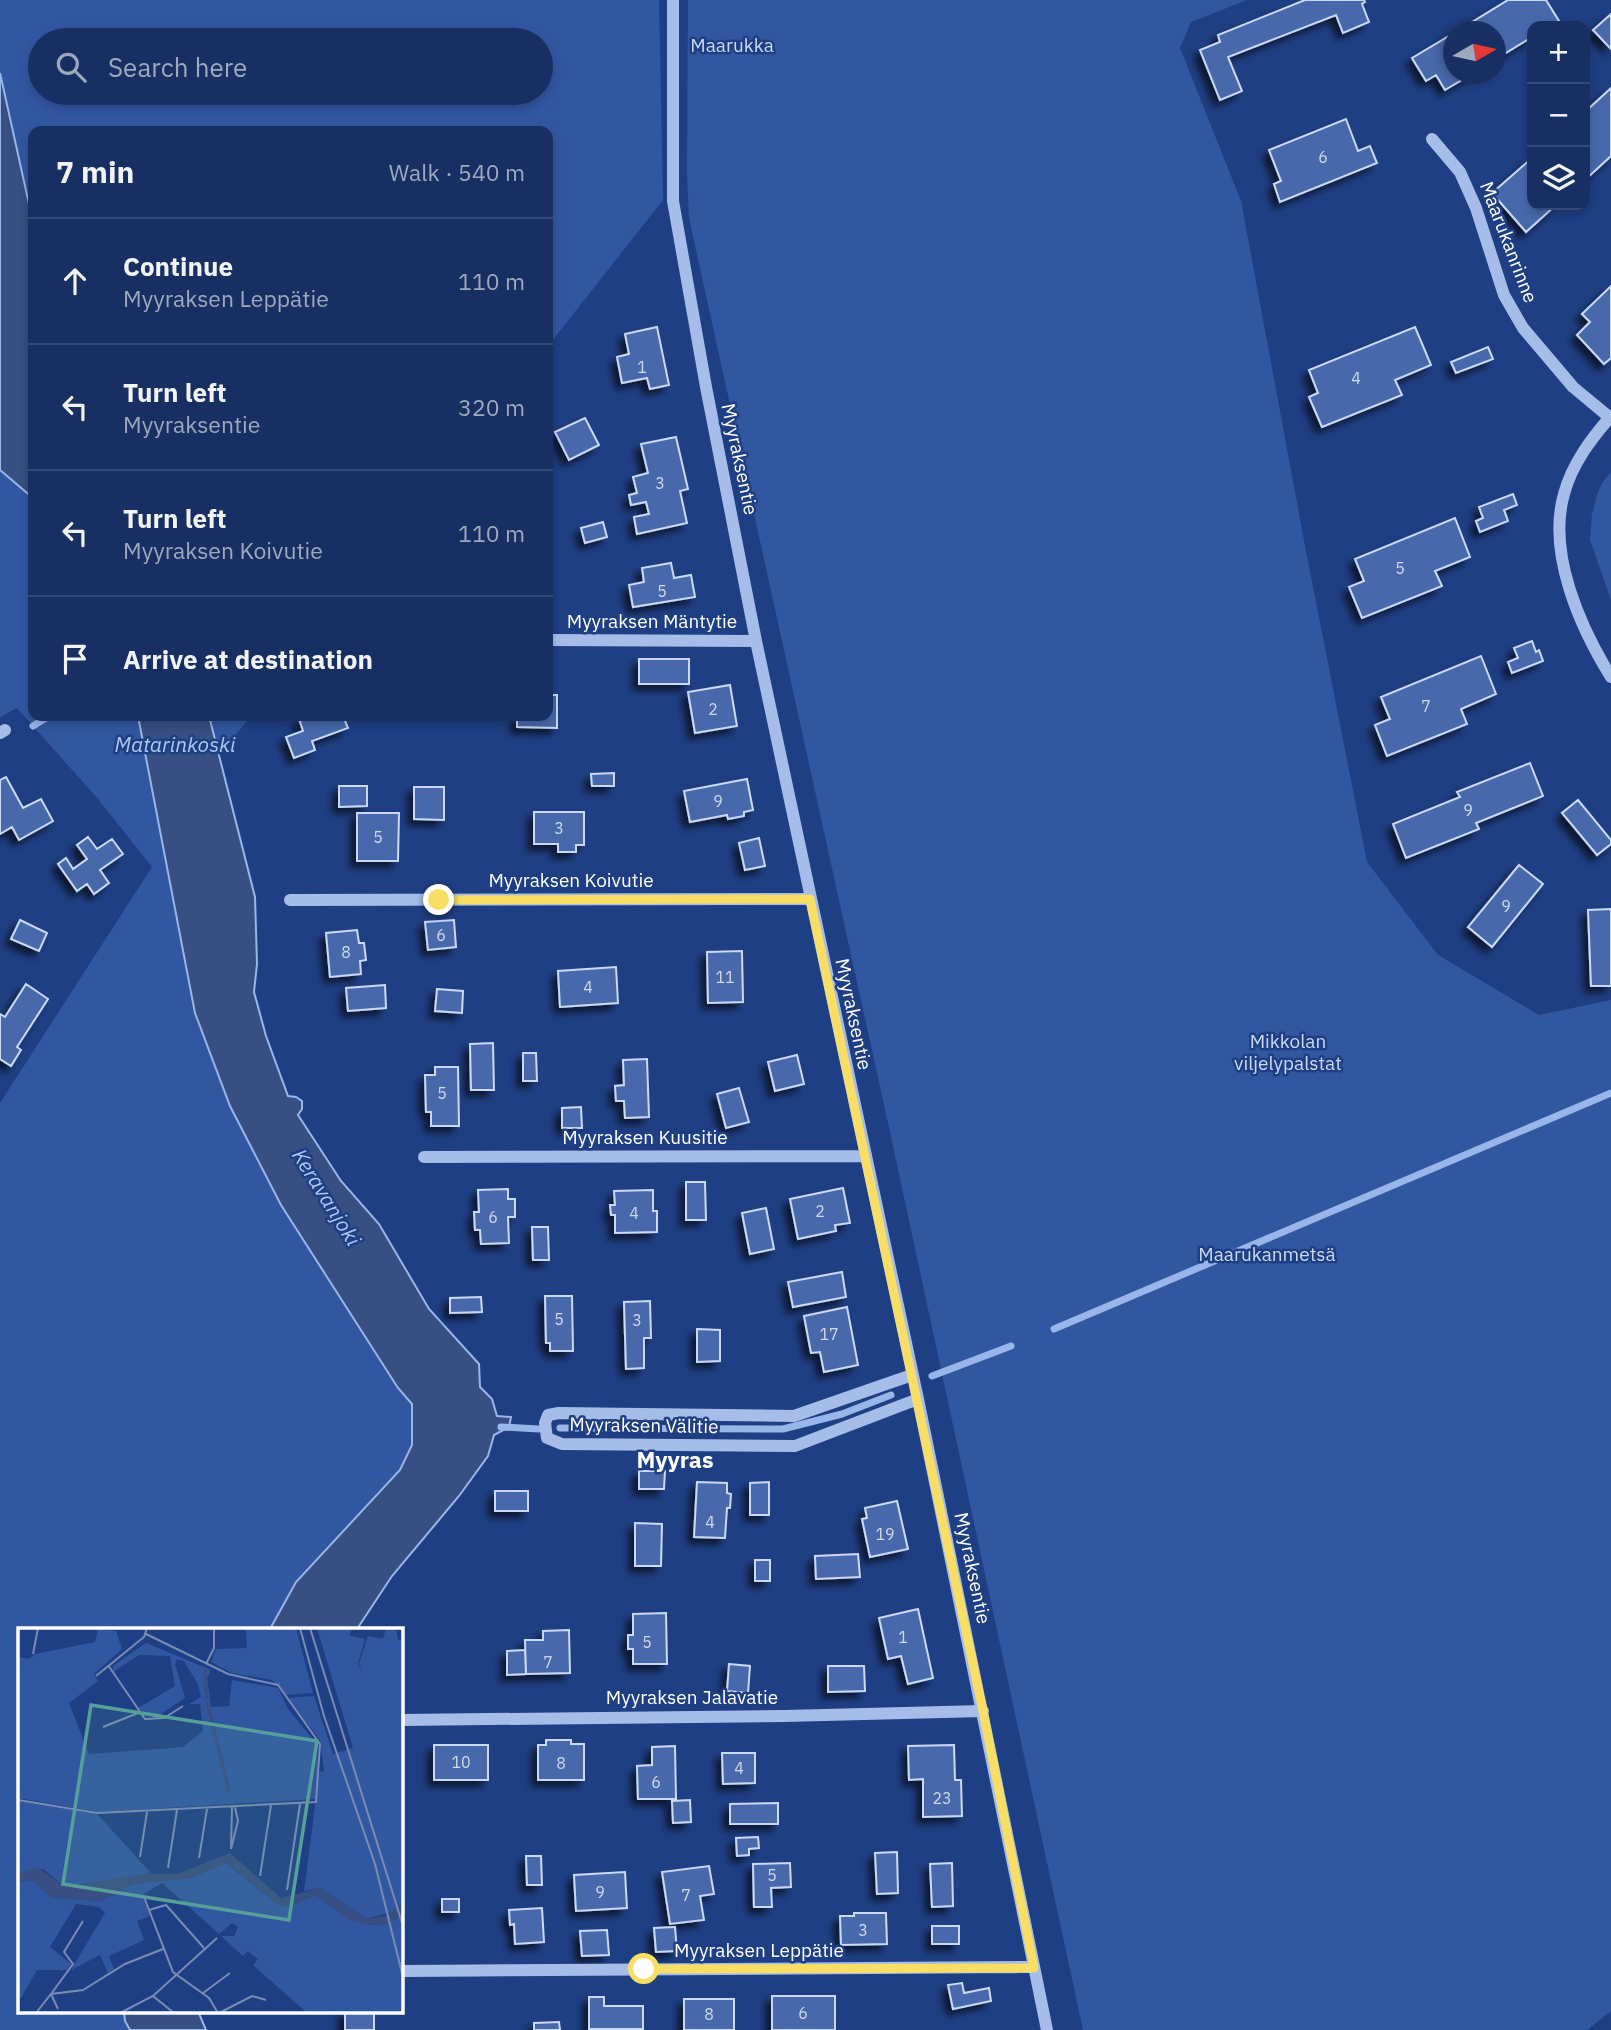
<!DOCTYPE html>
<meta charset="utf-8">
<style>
:root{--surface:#172f63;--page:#203769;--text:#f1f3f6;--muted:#9ea9be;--line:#364a78}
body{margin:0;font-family:"IBM Plex Sans",sans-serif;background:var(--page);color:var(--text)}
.controls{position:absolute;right:21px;top:21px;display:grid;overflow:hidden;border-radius:14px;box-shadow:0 4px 10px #0003}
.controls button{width:63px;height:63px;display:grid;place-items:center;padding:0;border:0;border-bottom:2px solid var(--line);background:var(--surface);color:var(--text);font:35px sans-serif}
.compass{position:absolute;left:1443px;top:21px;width:63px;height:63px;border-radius:50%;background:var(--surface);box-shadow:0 4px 10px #0003;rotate:81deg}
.stop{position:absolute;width:21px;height:21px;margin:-16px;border:5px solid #f8de65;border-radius:50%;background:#fff}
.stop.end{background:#f8de65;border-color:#fff;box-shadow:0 2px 7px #0008}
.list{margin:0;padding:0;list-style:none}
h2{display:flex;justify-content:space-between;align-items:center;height:91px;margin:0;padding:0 28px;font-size:30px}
h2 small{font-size:23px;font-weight:400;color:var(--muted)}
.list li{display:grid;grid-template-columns:46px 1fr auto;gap:21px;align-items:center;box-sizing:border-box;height:126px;padding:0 28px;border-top:2px solid var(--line)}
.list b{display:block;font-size:26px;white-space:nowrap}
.list p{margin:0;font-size:23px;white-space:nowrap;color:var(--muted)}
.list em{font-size:23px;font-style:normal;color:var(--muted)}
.icon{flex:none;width:38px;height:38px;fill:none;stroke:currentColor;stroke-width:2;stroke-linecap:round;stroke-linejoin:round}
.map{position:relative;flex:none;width:1611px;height:2030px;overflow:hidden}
.search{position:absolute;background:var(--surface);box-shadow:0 4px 10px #0003;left:28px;top:28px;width:525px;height:77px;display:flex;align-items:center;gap:18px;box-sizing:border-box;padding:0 24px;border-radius:38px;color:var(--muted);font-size:26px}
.panel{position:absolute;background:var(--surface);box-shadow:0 4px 10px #0003;left:28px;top:126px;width:525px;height:595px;border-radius:14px}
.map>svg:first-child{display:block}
.green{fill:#3257a1;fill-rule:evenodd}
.water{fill:#374f82;stroke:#99b6eb;stroke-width:2}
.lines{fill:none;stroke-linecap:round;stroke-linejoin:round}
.stream{stroke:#99b6eb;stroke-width:7}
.building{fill:#4769ac;stroke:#cad9f7;stroke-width:2;filter:url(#shadow)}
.minor{stroke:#a6bde9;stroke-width:12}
.route{stroke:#f8de65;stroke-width:9}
.labels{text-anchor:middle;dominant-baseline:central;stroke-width:5;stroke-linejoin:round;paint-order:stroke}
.number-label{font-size:16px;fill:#d1daea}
.park-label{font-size:19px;fill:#cad9f7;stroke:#1f3f84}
.street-label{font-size:19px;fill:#fff;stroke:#1f3f84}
.water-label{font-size:21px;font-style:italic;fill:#b1c7f1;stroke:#1f3f84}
.quarter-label{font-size:23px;font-weight:bold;fill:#fff;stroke:#1f3f84}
.inset-river{fill:none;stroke:#374f82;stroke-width:3.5}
.inset-road{fill:none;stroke:#798cb5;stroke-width:2}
.view{fill:#579f9a;fill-opacity:0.15;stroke:#579f9a;stroke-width:3.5}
.inset-edge{fill:none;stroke:#fff;stroke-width:3.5}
</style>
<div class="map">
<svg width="1611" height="2030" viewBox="0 0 1611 2030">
<defs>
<filter id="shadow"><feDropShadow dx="-6" dy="6" stdDeviation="3.5" flood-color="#0009"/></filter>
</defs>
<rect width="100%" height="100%" fill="#1f3f84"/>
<path class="green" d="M0,0H659L663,200L548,346V131H33V222L0,73ZM40,40H541V93H40Z
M688,0H1247L1191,22L1180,48L1241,201L1305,546L1367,862L1438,955L1539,1015L1611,1000V2011L1587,2030H1083L890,1132L689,218L687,175Z
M0,470L33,498V716H138L195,1013L230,1106L281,1205L398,1388L412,1404V1445L400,1470L296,1582L270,1629H19V2011H124L125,2021L130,2030H0V1103L152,867L98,799L17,708L0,717Z
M1611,472V600L1590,540L1592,514L1597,495L1602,483Z
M209,716H251L219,755Z"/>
<path class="water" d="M0,73L33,222V498L0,470Z
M138,716H209L255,897L257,964L254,992L266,1036L288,1096L296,1097L302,1101V1109L298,1115L341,1181L379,1224L429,1309L479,1364L480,1387L492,1399L497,1416L511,1417L509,1427L494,1435L488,1456L459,1496L392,1576L357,1629H270L296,1582L400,1470L412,1445V1404L398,1388L281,1205L230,1106L195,1013Z
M124,2011H198L206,2030H130L125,2021Z"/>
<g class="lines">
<path class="stream" d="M33,726L49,716
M1054,1329L1611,1093
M932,1376L1011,1346
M501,1427L539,1429
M560,1428L783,1429L842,1414L891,1395"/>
</g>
<path class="building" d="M1305,0H1364L1365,2L1362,4L1369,22L1343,33L1336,15L1228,57L1242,91L1220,100L1200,50L1220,42L1218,35Z
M1508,0H1546L1559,21L1550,26H1532V37L1496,59V32H1456Z
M1611,14V49L1593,30Z
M1454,33V74H1472L1445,90L1436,75L1426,81L1412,58Z
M1611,88V156L1585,180V112Z
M1346,119L1358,151L1370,146L1377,163L1280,202L1274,184L1281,181L1269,150Z
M1532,158V205H1556L1526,232L1492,193Z
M1611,286V358L1604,364L1577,335L1590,322L1582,314Z
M657,327L669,385L650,389L647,378L622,383L617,357L629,354L625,334Z
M1415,327L1431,365L1395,380L1402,395L1322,427L1309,397L1318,393L1309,370Z
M1488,347L1493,359L1456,373L1451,362Z
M585,418L599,445L569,460L555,432Z
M676,437L688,489L680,491L687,523L637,534L634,517L649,514L646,502L631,505L629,495L637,493L633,477L648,473L641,444Z
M1513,494L1517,505L1504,510L1508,521L1480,532L1476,521L1483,518L1479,507Z
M1455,518L1470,557L1435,571L1442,586L1362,618L1349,587L1364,581L1355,559Z
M603,522L607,537L585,543L581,528Z
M671,563L674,578L691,575L695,597L633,607L629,585L644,582L642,568Z
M1532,641L1536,652L1539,650L1543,661L1512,673L1508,662L1518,658L1514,648Z
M1481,656L1496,694L1461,709L1467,724L1387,756L1375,725L1390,719L1381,697Z
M639,659H689V684H639Z
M730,685L737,726L695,733L688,692Z
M548,695H557V728L517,727V716H548Z
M309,716H343L348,728L312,741L315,750L294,758L286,737L303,731L299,719Z
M1530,763L1543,796L1476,823L1479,829L1406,858L1393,824L1460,797L1457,792Z
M614,773V786H592L591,774Z
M6,777L23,808L41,799L53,821L19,840L12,827L0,834V780Z
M747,779L753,810L744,812V816L728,819L727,815L690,822L684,791Z
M339,786H367V806L339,807Z
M414,787H444V820L414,819Z
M1578,800L1611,840V844L1597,855L1562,813Z
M534,812H584V845H576V852H558V844H534Z
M357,813H399L398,861H357Z
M88,837L97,849L112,839L123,854L100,870L109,883L94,894L87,884L77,891L58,864L66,858L73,869L87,859L77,845Z
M759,838L765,866L745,870L739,843Z
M1519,865L1543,884L1492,947L1468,927Z
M1611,909V986H1591L1588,910Z
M20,920L47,933L39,951L11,939Z
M454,920L456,947L428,950L425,922Z
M357,930L359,943H364L366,960L360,961L361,974L330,977L326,933Z
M742,951L743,1002L708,1003L707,952Z
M616,967L618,1003L560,1007L558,971Z
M26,984L48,999L17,1047L21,1050L11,1066L0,1059V1014L5,1017Z
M385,985L386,1008L348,1011L346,988Z
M437,989L463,991L462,1013L435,1011Z
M493,1043L494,1090H471L470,1044Z
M523,1053H536L537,1081H523Z
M797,1055L804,1084L775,1091L768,1062Z
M647,1059L649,1117L625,1118L624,1101H616L615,1086L624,1085L623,1060Z
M435,1067H458L459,1126H431V1112H426L425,1075H435Z
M739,1088L749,1122L726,1128L717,1094Z
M581,1107L582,1128H562V1108Z
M686,1182H705L706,1220H686Z
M843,1188L850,1223L835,1225L836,1231L798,1239L790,1199Z
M508,1189V1199H515V1217H508L509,1243L481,1244L480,1230H475L474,1212H479L478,1190Z
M653,1190V1211H657V1232L615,1233V1215H611L610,1205H615L614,1191Z
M766,1208L774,1249L750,1254L742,1213Z
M532,1227H548L549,1260H533Z
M842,1272L846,1297L793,1307L788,1282Z
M545,1296H572L573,1351H550V1343H546Z
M481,1297L482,1312L450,1313V1298Z
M650,1301L651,1338H644V1368L626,1369L624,1302Z
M847,1307L858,1365L824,1372L820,1352L811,1353L804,1316Z
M697,1329L720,1330V1361L697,1362Z
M639,1471H665L664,1489H639Z
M697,1482L727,1483V1493L731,1494L730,1508H727L725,1538L694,1537Z
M769,1482V1515H750V1483Z
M495,1491H528V1511H495Z
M897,1501L908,1549L870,1557L862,1519L867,1518L865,1508Z
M635,1523L662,1524L661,1566H635Z
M858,1554L860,1577L816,1579L815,1556Z
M755,1560H770V1581H755Z
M918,1609L933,1678L908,1684L901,1656L888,1659L879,1618Z
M666,1613L667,1664H633V1649H628V1635H633V1614Z
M569,1630L570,1673L526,1674L525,1640H543V1631Z
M525,1650L526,1674L507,1675V1651Z
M729,1664L750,1666L748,1693L727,1691Z
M828,1666H864L865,1691L828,1692Z
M546,1740H571V1744H584V1780H538V1745H546Z
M434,1745H488V1780H434Z
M954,1745L955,1780H961L962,1816L923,1817V1779L909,1780L908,1746Z
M675,1746L676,1799H638L637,1766L652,1765V1747Z
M722,1753H755V1783L723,1784Z
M690,1800L691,1822L673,1823L672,1801Z
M778,1803V1824H730V1804Z
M758,1837L759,1848L749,1849V1855L737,1856L736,1838Z
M897,1852L898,1893L877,1894L875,1853Z
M526,1856H541L542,1885H527Z
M790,1863L791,1887L771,1888L772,1907H754L753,1864Z
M952,1863L953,1906L932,1907L930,1864Z
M709,1866L714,1894L700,1896L704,1920L670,1924L662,1872Z
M625,1872L627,1908L576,1911L574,1875Z
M442,1899H459V1912H442Z
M542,1908L544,1942L515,1944L514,1924L510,1925L509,1910Z
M854,1913H886L887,1944L841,1945L840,1916H854Z
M932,1926H959V1944H932Z
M675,1927L677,1951L656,1952L654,1928Z
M607,1930L609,1955L582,1956L580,1931Z
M962,1983L964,1993L989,1988L991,2001L953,2009L948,1985Z
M772,1996H835V2030H772Z
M589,1997H604V2006H643V2029H589Z
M684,1999H734V2030H684Z
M345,2011H374V2030H345Z
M559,2022L560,2030H534V2023Z"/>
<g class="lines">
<path class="minor" d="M673,0V201L706,387L756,641L918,1399L1047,2030
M1432,139L1460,172L1476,208L1504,295L1523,328L1573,387L1609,417
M1611,416C1591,439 1572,464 1564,494C1547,553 1580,627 1611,677
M548,640L756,641
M0,733L5,730
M290,900L810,899
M424,1157L865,1156
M912,1375L794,1416L559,1413L548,1415L545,1423L547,1438L562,1444L795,1446L918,1399
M401,1720L785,1716L983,1711
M401,1971L1034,1967"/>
</g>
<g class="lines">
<path class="route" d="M439,900L810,899L983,1711L1034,1968L644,1969"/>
</g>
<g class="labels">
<g class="number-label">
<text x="1323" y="157">6</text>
<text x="642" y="367">1</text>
<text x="1356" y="378">4</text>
<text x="660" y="483">3</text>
<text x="1400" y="568">5</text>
<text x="662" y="591">5</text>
<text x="1426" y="706">7</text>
<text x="713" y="709">2</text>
<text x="718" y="801">9</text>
<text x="1468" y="810">9</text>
<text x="559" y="828">3</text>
<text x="378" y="837">5</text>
<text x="1506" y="906">9</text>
<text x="441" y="935">6</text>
<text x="346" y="952">8</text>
<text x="725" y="977">11</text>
<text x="588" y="987">4</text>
<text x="442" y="1093">5</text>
<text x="820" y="1211">2</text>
<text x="634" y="1213">4</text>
<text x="493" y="1217">6</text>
<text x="559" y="1319">5</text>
<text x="637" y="1320">3</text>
<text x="829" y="1334">17</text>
<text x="710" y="1522">4</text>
<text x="885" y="1534">19</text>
<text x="903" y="1637">1</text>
<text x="647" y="1642">5</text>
<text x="548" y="1662">7</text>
<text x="461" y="1762">10</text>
<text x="561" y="1763">8</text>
<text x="739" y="1768">4</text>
<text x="656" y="1782">6</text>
<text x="942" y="1798">23</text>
<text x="772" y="1875">5</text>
<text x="600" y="1892">9</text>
<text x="686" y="1895">7</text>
<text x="863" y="1930">3</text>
<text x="803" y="2013">6</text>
<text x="709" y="2014">8</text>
</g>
<g class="park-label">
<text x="732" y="45">Maarukka</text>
<text x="1288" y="1041">Mikkolan<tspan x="1288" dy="22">viljelypalstat</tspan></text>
<text x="1267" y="1254">Maarukanmetsä</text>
</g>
<g class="street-label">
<text transform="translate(1509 242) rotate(69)">Maarukanrinne</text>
<text transform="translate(740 459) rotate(78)">Myyraksentie</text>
<text x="652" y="621">Myyraksen Mäntytie</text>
<text x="571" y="880">Myyraksen Koivutie</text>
<text transform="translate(854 1014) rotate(78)">Myyraksentie</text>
<text x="645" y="1137">Myyraksen Kuusitie</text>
<text transform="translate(644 1425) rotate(1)">Myyraksen Välitie</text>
<text transform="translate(973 1568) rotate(78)">Myyraksentie</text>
<text x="692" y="1697">Myyraksen Jalavatie</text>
<text x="759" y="1950">Myyraksen Leppätie</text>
</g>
<g class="water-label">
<text x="175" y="744">Matarinkoski</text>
<text transform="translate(327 1197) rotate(58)">Keravanjoki</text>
</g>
<g class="quarter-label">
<text x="675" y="1459">Myyras</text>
</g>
</g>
<g transform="translate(18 1628)">
<rect width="385" height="385" fill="#1f3f84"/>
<path d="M228,0H278L295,65L269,67L254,52L214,45L193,34L198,21L229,20ZM299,0H333L332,8L347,11L340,35L345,45L341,35L350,8L365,11L368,0H378L380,12H385V274L377,283L349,291L302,260L286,263L298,171L81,184L0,170V29L11,31L17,26L77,14L80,1L98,3L104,21L76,46L80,53L51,75L71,126L165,119L185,103L182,76H171L183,69L180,56L166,33L159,31L157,36L167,70L140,88H130L120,80L157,58L152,28L121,27L95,44V38L128,15L193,42L189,50L193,79L211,78L214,52L260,60L270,81L299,116L300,144L306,143L302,112L270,70L296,68L315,126L335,120ZM0,173L79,186L133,245L47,259L25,241L0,245ZM208,235L260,277L272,278L297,267L350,297L368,296L385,286V385H289L235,337L240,331L230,323L225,328L203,308H216L220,299L214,295L201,306L144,255L124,267L132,288L119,293L126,312L91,328L96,341L90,345L82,327L53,342L87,285L81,279L58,276L32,319L53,336L49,342H19L0,375V253L14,252L33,269L83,273L115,256L172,250Z" fill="#3257a1"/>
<path d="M212,225L263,270L302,260L349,291L368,288L385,274V286L368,296L350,297L329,291L297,267L272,278L260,277L209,235L172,250L115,256L83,273L33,269L14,252L0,253V245L21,240L47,259L124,246H160Z" fill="#374f82"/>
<path class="inset-river" d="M187,42L189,71M189,73L211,163"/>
<path class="inset-road" d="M282,0L306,88L357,236L385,349M292,0L385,298M15,26L20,0M188,36L196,20V0M90,37L127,91L146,90L165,78M78,48L126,9L129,0M85,99L120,85M0,172L79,185L298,174L302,116L260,57L210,46L128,6M214,179L213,221L220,193L217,179M122,229L129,184M181,230L189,181M150,240L159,182M242,248L253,177M269,262L282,176M126,269L155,344L191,370L200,385M131,282L148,277L186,320M185,365L212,345M135,368L156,385M40,381L33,366L55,336L46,324L65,293M18,385L33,366L65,362L107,336L145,321M102,385L135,368L199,310M201,385L234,368L248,372"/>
<path class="view" d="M73,77L299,113L271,292L45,256Z"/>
<rect width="385" height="385" class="inset-edge"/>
</g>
</svg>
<div class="controls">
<button>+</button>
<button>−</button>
<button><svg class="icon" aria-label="layers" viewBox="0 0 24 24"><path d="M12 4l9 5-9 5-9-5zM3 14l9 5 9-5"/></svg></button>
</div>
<svg class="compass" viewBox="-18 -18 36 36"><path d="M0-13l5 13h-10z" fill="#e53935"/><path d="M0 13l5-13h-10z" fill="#9ea9be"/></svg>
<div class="stop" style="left:644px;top:1969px"></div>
<div class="stop end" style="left:439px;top:900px"></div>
<div class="search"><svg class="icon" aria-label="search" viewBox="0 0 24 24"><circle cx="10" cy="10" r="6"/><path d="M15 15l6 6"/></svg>Search here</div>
<section class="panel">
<h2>7 min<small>Walk · 540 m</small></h2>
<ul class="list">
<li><svg class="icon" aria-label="ahead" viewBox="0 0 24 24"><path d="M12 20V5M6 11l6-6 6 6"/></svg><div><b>Continue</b><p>Myyraksen Leppätie</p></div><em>110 m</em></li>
<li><svg class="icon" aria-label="left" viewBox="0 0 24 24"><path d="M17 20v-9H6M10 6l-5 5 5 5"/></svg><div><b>Turn left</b><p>Myyraksentie</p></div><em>320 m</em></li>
<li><svg class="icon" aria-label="left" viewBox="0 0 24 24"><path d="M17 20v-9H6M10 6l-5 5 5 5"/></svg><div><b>Turn left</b><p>Myyraksen Koivutie</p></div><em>110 m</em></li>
<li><svg class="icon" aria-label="arrive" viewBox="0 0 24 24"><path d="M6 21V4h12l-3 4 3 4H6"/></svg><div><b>Arrive at destination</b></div></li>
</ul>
</section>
</div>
